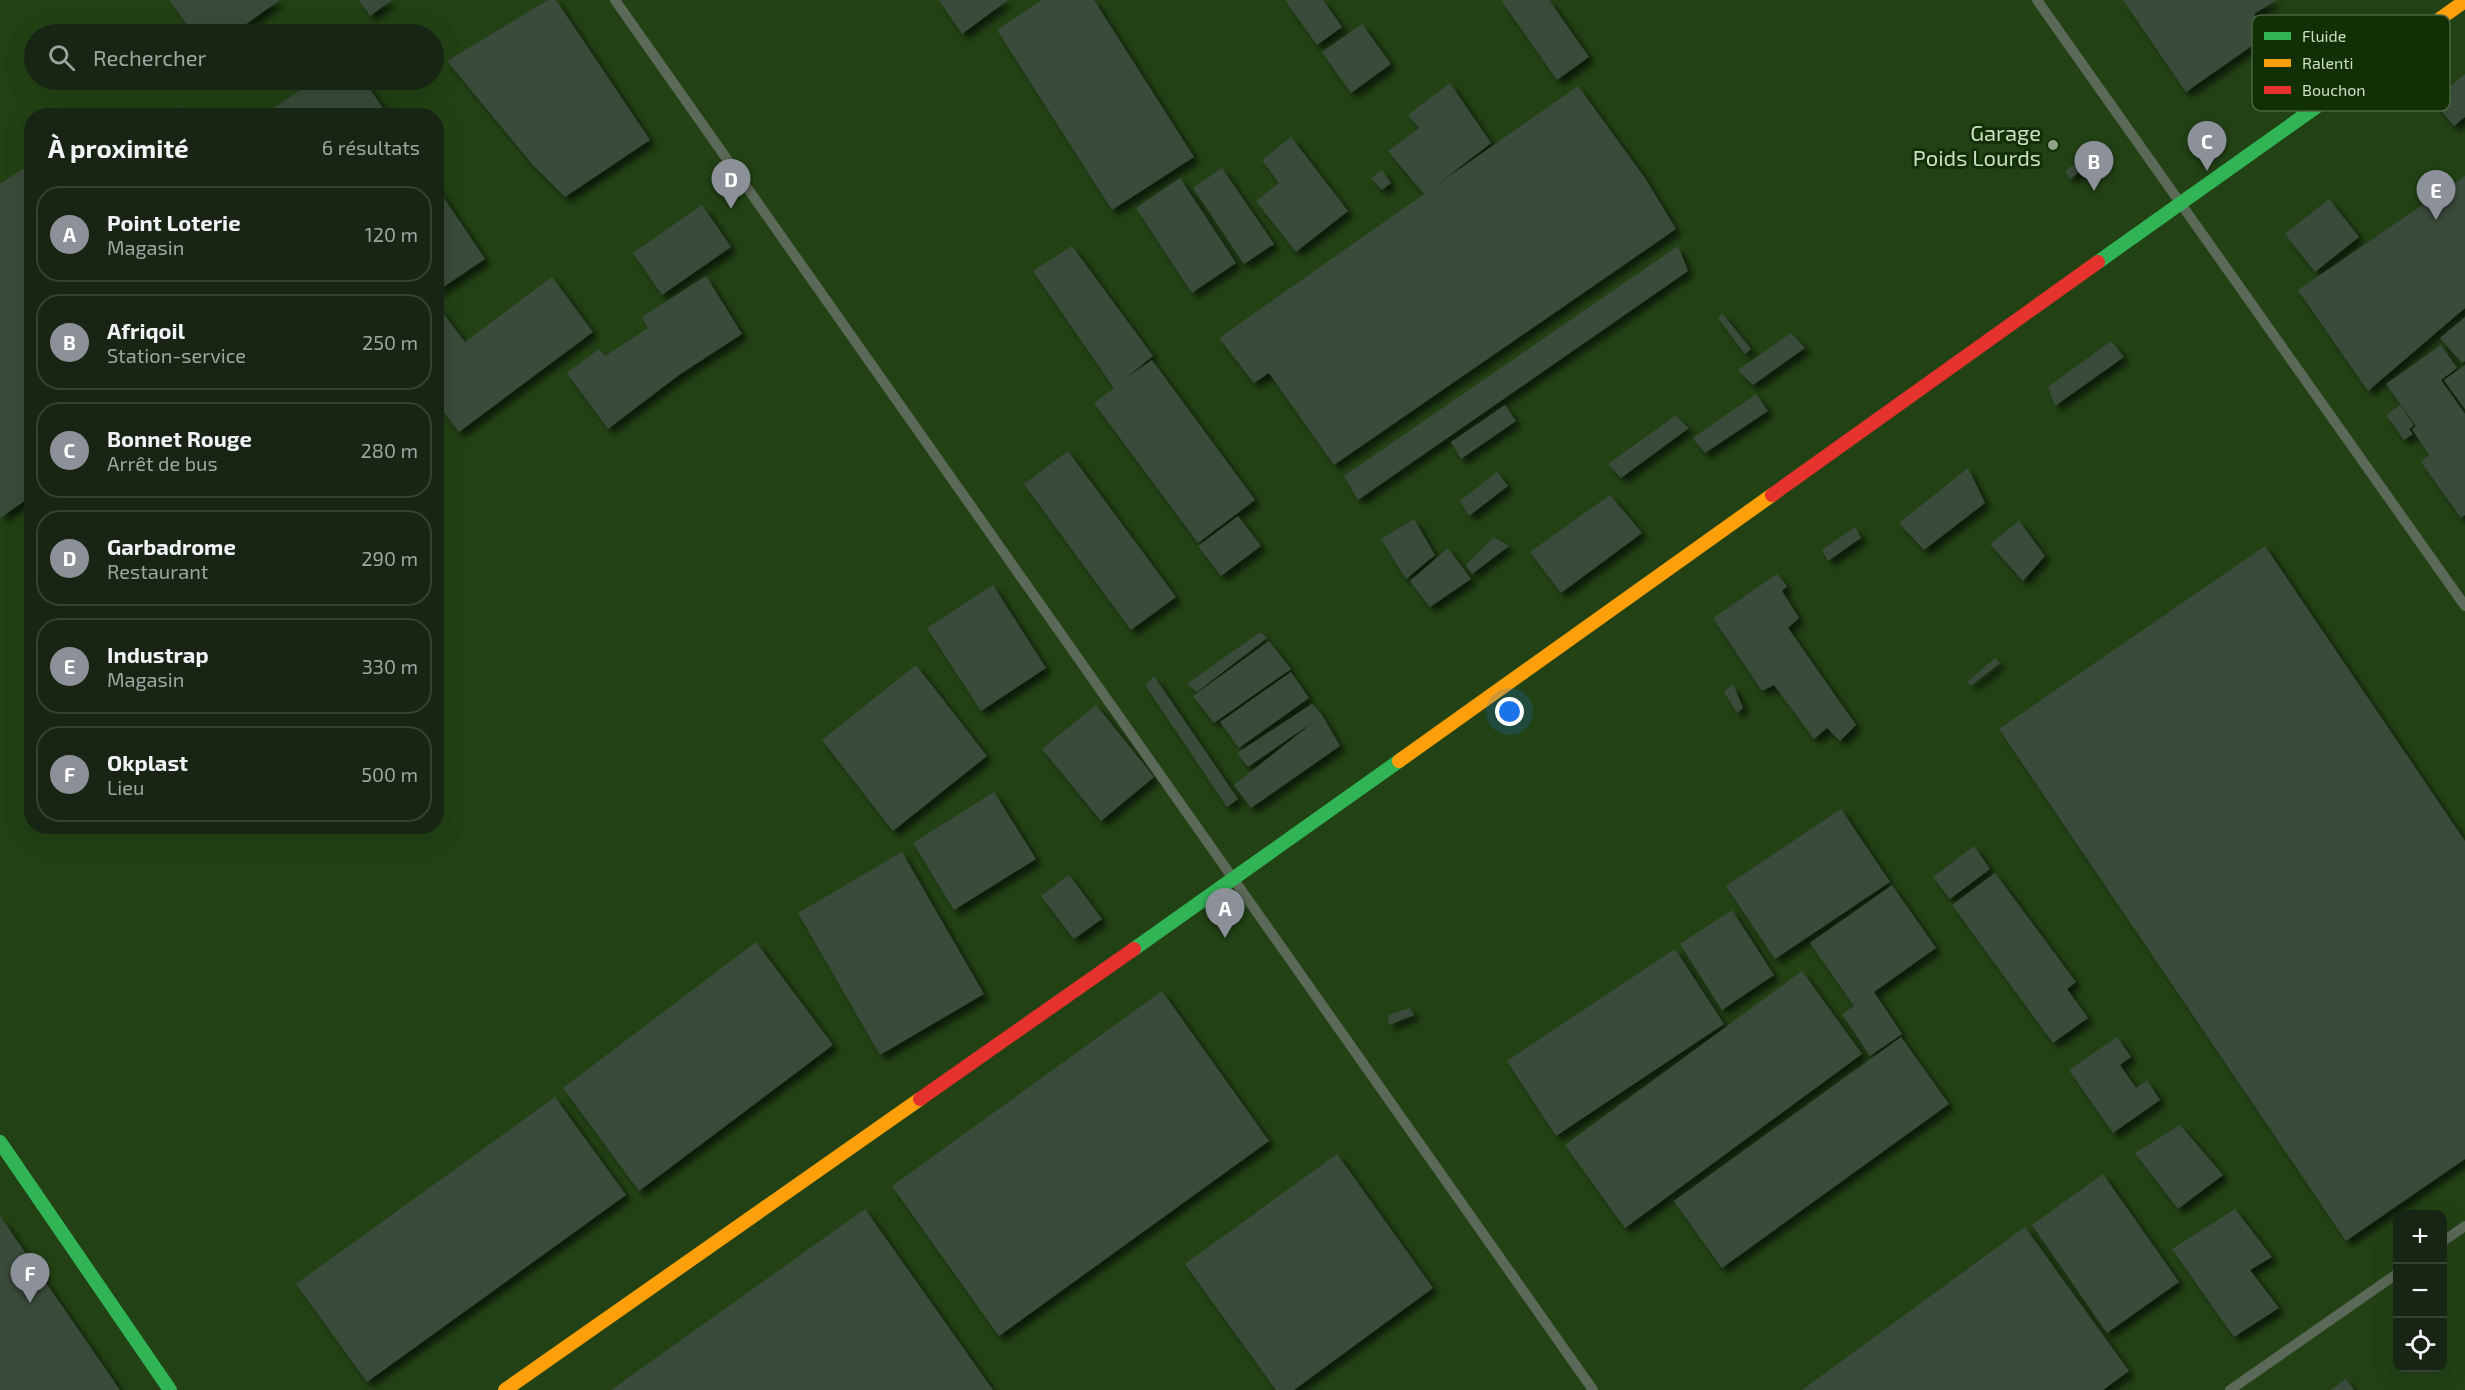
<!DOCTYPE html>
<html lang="fr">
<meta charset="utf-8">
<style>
:root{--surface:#182514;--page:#253122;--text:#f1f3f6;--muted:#9fa5a0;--line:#364234;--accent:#8c9099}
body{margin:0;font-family:"Exo 2",sans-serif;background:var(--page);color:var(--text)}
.controls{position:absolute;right:18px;bottom:18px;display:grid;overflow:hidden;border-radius:12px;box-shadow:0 6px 24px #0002}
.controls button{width:54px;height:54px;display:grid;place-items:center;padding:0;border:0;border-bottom:2px solid var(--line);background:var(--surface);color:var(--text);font:30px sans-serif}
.you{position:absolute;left:1510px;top:712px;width:21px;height:21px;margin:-15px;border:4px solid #fff;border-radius:50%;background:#1a73e8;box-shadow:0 0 0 9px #1a73e833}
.badge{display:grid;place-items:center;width:39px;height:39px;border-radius:50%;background:var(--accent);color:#fff;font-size:20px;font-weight:700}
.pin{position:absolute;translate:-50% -50px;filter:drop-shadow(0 2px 3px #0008)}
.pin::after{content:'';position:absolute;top:32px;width:21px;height:18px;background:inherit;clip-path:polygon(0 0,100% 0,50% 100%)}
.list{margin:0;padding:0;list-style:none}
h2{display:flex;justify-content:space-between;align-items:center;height:78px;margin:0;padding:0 24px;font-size:26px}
h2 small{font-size:20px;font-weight:400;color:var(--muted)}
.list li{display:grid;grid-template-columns:39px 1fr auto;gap:18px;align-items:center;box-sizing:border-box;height:96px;margin:0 12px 12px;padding:0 12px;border:2px solid var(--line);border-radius:24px}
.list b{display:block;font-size:22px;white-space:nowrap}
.list p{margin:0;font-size:20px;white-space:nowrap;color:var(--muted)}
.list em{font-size:20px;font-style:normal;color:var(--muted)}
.icon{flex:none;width:33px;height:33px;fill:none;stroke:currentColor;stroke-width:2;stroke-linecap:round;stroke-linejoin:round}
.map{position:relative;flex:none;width:2465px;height:1390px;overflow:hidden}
.search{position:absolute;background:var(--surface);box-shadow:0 6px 24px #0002;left:24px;top:24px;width:420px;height:66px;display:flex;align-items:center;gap:15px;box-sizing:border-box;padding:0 21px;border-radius:33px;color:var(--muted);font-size:22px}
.panel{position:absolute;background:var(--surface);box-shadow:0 6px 24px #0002;left:24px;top:108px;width:420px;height:726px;border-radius:24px}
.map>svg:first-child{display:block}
.built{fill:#224215;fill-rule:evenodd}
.building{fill:#3a4b3a;filter:url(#shadow)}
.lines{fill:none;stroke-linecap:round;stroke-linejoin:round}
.lane{stroke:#5c6958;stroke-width:10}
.fast{stroke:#30b455;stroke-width:14}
.slow{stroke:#ff9f0a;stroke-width:14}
.jam{stroke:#e5322d;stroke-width:14}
.poi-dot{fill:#8fa189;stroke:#123006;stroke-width:2}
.labels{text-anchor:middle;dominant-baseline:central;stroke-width:6;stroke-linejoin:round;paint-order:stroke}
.poi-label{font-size:22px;fill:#cbddc5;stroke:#123006;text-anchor:end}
.key{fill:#123006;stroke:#4a643f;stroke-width:1.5}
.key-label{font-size:16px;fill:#cbddc5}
</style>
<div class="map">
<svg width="2465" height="1390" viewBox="0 0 2465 1390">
<defs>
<filter id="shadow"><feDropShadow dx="5.5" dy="5.5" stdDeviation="3" flood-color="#0009"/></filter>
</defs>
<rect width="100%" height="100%" fill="#20311a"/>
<path class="built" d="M0,0H2465V1390H0ZM34,34H434V80H34ZM32,116H436V826H32ZM2398,1214H2442V1368H2398Z"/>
<path class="building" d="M169,0H280L232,34H194Z
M359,0H392L370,16Z
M548,0H556L650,140L565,197L533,165L447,61Z
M939,0H1008L962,34Z
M1042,0H1094L1194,157L1112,210L997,30Z
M1285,0H1323L1342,27L1317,45Z
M1501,0H1549L1589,57L1557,80Z
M2123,0H2277L2254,14L2269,34L2186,92Z
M1362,24L1391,64L1351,93L1322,52Z
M2465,74V117L2454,126L2433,101Z
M315,80H364L388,116H262Z
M1450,83L1491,143L1438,184L1578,86L1645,178L1676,229L1334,465L1269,373L1254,383L1219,338L1424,194L1388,151L1419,128L1408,115Z
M179,107L184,116H166Z
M1291,137L1348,211L1296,252L1256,201L1279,183L1262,160Z
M2098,147L2103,154L2070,179L2065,171Z
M32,163V496L0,518V184Z
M1222,168L1274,244L1244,264L1193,188Z
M1382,170L1391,183L1382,190L1371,178Z
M2465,176V308L2368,391L2298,290Z
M1180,178L1236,263L1192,293L1136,208Z
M436,186L485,259L436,292Z
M2329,199L2359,237L2315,272L2285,234Z
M702,205L731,247L662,295L633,253Z
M1072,246L1153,356L1123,380L1152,360L1255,500L1198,543L1094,403L1114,388L1033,271Z
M1678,246L1688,271L1358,500L1344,476Z
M706,276L742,334L679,375L608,429L567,373L599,349L605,356L648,328L642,317Z
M552,277L593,332L459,432L436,402V304L465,342Z
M1722,313L1751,349L1745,354L1718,318Z
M2465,317V361L2462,363L2440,338Z
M1791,333L1805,348L1753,385L1738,370Z
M2111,341L2124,357L2055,406L2048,387Z
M2441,345L2457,368L2441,380L2465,414V515L2461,518L2421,462L2429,455L2412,429L2416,426L2386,384Z
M2465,365V409L2444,380Z
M1756,394L1768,411L1705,453L1693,438Z
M1505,405L1516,421L1461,459L1451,442Z
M2400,405L2414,425L2409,429L2413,434L2404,440L2386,415Z
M1675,416L1689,428L1621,478L1608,464Z
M1068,451L1176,597L1131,630L1024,484Z
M1968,468L1985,503L1924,550L1899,523Z
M1497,472L1508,486L1469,516L1460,501Z
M1610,495L1642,533L1561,593L1530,552Z
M1238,516L1261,546L1221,576L1198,546Z
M1414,519L1435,555L1406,579L1381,539Z
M2019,521L2045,556L2023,581L1990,544Z
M1855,527L1861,538L1828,561L1822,550Z
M1494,537L1509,546L1472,574L1466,565Z
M2265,546L2465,841V1159L2346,1241L1999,729Z
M1448,548L1471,579L1430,607L1410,581Z
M1777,574L1787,586L1782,591L1799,618L1788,628L1856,725L1840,741L1827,728L1814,739L1774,685L1762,691L1713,618Z
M993,585L1046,668L981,711L927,628Z
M1260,632L1267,638L1197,692L1187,684Z
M1269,641L1291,669L1214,723L1193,696Z
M1995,658L2000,663L1972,685L1967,682Z
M916,665L987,756L893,831L822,740Z
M1291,672L1309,698L1239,748L1220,722Z
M1154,676L1238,799L1227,807L1145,685Z
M1733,684L1743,708L1737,713L1724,692Z
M1312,704L1322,715L1340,746L1251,808L1234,785L1316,720L1248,767L1237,753Z
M1096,705L1154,777L1101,821L1042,749Z
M994,792L1036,859L954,910L913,843Z
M1841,809L1890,882L1775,959L1726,886Z
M1974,846L1990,869L1950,899L1933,877Z
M902,852L984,994L880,1055L798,913Z
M1995,873L2076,982L2067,989L2088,1018L2053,1043L1952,905Z
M1069,875L1102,919L1074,939L1041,896Z
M1892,885L1936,948L1874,992L1902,1034L1870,1056L1842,1014L1854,1006L1810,943Z
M1732,910L1774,975L1722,1010L1680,944Z
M756,942L833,1045L639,1191L563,1088Z
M1675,949L1724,1024L1556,1136L1507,1061Z
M1802,971L1862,1054L1625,1228L1565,1145Z
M1162,991L1269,1141L999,1336L892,1186Z
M1410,1008L1414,1015L1389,1025L1388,1015Z
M1901,1037L1949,1104L1722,1268L1674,1201Z
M2117,1037L2131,1057L2120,1065L2136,1088L2147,1080L2160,1100L2113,1133L2069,1070Z
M555,1097L626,1195L367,1382L296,1284Z
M2180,1125L2223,1175L2178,1209L2135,1153Z
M1337,1154L1433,1288L1294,1390H1276L1185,1264Z
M2103,1174L2179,1282L2107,1333L2032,1225Z
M865,1209L993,1390H611Z
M2235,1209L2272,1257L2250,1270L2279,1308L2234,1337L2172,1249Z
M0,1216L120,1390H0Z
M2025,1227L2129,1371L2103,1390H1802Z
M2346,1379L2354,1390H2330Z"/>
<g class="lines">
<path class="lane" d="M615,0L1593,1390
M2037,0L2465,606
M2442,1242L2465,1226
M2230,1390L2398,1273"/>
<path class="fast" d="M2098,262L2378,63
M1134,949L1399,761
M0,1142L170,1390"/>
<path class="slow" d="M2378,63L2465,1
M1399,761L1772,495
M505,1390L920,1099"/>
<path class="jam" d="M1772,495L2098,262
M920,1099L1134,949"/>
</g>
<circle class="poi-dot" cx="2053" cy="145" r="6"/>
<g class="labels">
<g class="poi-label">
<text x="2041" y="132">Garage<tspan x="2041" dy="25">Poids Lourds</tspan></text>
</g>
</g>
<rect x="2252" y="15" width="198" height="96" rx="9" class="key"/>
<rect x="2264" y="32" width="27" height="8" fill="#30b455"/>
<rect x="2264" y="59" width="27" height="8" fill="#ff9f0a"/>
<rect x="2264" y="86" width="27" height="8" fill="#e5322d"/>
<g class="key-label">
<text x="2302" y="42">Fluide</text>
<text x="2302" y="69">Ralenti</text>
<text x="2302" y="96">Bouchon</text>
</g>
</svg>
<div class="controls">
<button>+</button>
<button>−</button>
<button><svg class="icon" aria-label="locate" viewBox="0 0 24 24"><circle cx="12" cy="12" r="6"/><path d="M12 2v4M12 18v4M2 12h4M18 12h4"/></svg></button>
</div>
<div class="you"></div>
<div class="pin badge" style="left:1225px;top:938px">A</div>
<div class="pin badge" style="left:2094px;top:191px">B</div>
<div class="pin badge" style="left:2207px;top:171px">C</div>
<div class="pin badge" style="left:731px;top:209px">D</div>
<div class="pin badge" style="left:2436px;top:220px">E</div>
<div class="pin badge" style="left:30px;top:1303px">F</div>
<div class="search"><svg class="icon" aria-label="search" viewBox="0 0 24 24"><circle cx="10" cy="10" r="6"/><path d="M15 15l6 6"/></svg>Rechercher</div>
<section class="panel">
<h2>À proximité<small>6 résultats</small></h2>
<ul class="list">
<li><span class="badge">A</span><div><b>Point Loterie</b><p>Magasin</p></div><em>120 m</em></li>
<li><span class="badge">B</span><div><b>Afriqoil</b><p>Station-service</p></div><em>250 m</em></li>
<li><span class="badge">C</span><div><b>Bonnet Rouge</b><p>Arrêt de bus</p></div><em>280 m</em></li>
<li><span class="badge">D</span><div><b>Garbadrome</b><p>Restaurant</p></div><em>290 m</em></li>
<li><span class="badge">E</span><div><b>Industrap</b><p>Magasin</p></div><em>330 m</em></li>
<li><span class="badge">F</span><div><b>Okplast</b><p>Lieu</p></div><em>500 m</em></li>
</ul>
</section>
</div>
